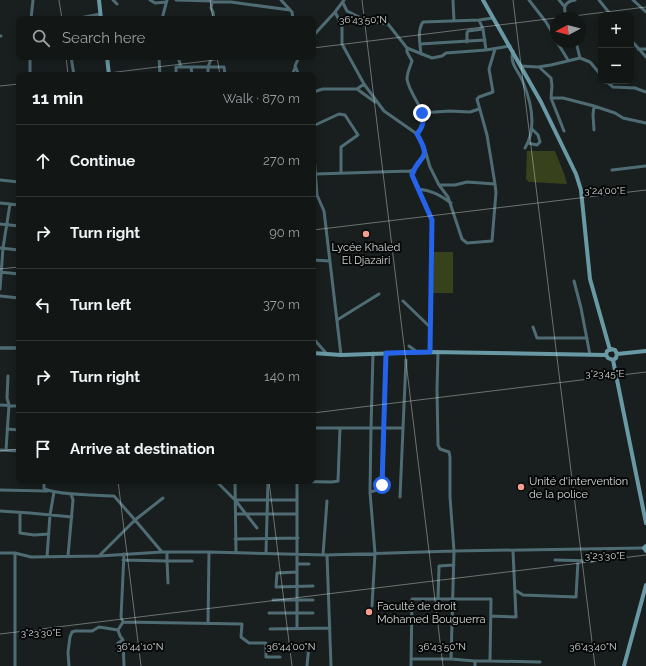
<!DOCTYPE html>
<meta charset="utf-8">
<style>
:root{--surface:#121716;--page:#1f2423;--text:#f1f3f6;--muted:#9c9fa1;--line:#313635}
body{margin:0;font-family:Raleway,sans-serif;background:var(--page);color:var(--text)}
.controls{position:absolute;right:12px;top:12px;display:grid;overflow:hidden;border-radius:8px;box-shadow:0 2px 10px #0003}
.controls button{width:36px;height:36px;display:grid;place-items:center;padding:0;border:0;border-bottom:1px solid var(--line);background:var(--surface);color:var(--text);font:20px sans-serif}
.compass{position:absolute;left:550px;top:12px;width:36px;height:36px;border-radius:50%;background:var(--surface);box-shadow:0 2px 10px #0003;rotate:263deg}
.stop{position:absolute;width:12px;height:12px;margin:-9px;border:3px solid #2563eb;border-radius:50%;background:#fff}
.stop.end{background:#2563eb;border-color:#fff;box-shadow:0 1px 4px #0008}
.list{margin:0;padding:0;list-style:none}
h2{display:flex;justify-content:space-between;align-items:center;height:52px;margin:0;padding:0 16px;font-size:17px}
h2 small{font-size:13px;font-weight:400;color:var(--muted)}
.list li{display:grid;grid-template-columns:26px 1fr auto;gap:12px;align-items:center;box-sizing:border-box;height:72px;padding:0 16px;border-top:1px solid var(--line)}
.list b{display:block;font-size:15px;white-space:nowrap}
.list em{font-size:13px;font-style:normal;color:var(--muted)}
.icon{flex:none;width:22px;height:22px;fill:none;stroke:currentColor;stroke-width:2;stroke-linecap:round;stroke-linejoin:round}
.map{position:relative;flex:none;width:646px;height:666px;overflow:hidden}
.search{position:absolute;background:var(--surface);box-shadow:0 2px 10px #0003;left:16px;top:16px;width:300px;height:44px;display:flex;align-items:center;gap:10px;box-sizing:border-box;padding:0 14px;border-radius:8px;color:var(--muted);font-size:15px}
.panel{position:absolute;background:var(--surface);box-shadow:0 2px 10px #0003;left:16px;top:72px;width:300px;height:412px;border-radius:8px}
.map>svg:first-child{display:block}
.green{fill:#37421d}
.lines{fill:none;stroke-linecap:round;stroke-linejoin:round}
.minor{stroke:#4f6c74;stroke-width:3}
.tertiary{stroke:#4f6c74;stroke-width:3.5}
.secondary{stroke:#6a99a6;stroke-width:4}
.route{stroke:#2563eb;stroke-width:5}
.ticks{fill:none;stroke:#d3d8d7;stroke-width:1;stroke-opacity:0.45}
.poi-dot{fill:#f59d8f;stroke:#060808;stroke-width:1.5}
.labels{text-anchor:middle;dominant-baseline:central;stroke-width:4;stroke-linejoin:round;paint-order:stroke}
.poi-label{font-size:11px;fill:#d3d8d7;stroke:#060808;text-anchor:start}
.ticks-label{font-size:10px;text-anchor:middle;fill:#d3d8d7;stroke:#060808;stroke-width:4;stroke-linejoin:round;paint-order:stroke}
</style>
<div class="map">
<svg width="646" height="666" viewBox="0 0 646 666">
<rect width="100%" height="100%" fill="#181f1e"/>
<path class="green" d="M527,151H555L565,176L567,184L529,182L526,179Z
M434,252H453V293H433Z"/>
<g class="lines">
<path class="minor" d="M113,0L117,4
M150,0L155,3L166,2
M176,0L212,1
M281,0L292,12L293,19
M453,0L454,21
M529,0L546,22L556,39
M559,0L564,6
M599,0L611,15
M633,0L646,12
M212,2H231L290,10
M212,2L211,8L213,12L214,19
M343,3L347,11L367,21L388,24L407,48L432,58L442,56L446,53L486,50L510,46
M567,18C563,9 563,2 575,0
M31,19L33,0
M75,19L100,14
M162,19L167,0
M479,20L483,29L486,50
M0,36H1
M313,36L335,12L344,0
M631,40L646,57
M467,42V33L468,31L483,29
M557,42L568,60
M420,44L485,40
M407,48V52L412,61C410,67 407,73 407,79C410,99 434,114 417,134
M638,49H646
M513,51C509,64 519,71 523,82C532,104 537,128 525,148
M421,54C420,44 417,30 423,22L479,20L493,18
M71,57L74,75
M159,57L160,75
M580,58L590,62L601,75
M521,66L538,67L551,65L580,58L576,42
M181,67H224L225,75
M191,67L192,75
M539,67L551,78L552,86L551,98L564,131
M30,74V57
M176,75V67H181L178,57
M208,75V67L212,57
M292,75L295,68
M299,75L295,66L299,57
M606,81L613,87L635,88L646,92
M357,89L375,102
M313,92L323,89H357L364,84
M551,98H563L594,106L615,113L623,118L646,123
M422,113L449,111L470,112L479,109
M313,126L339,114L345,115L358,135L341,147V173
M594,130L593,115L594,106
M313,142L317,195L324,211L341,355
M528,143L537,145L540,142L538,135L532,129
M425,150L430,167L439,185L448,197L462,239L467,243L492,241L496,192L495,184L487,135L477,99L479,97L493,92L489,69L495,49
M612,170L646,166
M410,171L432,220L430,352
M316,174L410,171L413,170L424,157L425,150L424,146L417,134L384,111L364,84L342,44V26L335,12
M0,180L19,182
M440,185H455L467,182L495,184
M418,189C431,190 440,195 451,203
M0,203L19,205
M0,224L19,226
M0,248L19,250
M313,260L330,261
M0,272L19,274
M574,281L581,308L590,355
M0,289L3,248L10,204
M0,296L19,298
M403,301L430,327
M337,320L379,294
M533,327L537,338H587
M313,338L326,353
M409,346L417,352
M438,352L437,389L438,445L440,449L449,452L450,457V497L454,551L451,659L475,661V666
M0,405L19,406
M313,428H371L373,353
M7,429L19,430
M0,450L19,451
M6,450L9,405L7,398L8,376
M44,481V488C51,495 102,495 114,496L135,520L99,556
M216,481L235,500L257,528
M235,481L236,552
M276,481L332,482L338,481L340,428
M0,490L47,491
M370,492C376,491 382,488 383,482L386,353
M400,497L406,360
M235,500H297
M0,511L30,513L72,517
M20,513V533L34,535L49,534
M236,514H297
M235,539L298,538
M162,552L135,520L163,498
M167,552V561H192
M0,553H15L31,557L99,556L162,552H209L327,555L454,551L644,548
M266,553L268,481
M124,554L121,617L123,622L242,624L241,637L249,643H266V657H280
M323,555L327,501
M327,555L331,666
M68,556L73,500L71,494
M47,557L50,515L54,492
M123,560L167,561L168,583
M555,560L593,561
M297,564V481
M309,564H297V572L277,573L276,587L313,586
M297,572V628
M515,590L523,595L576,597L578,561
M438,599L439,566L454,565
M273,600H313
M372,606L375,553L370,492L371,428H403
M269,613H313
M491,616L516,617L513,551
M208,623L209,552
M270,629L330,628
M118,630L120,636L123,640L124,666
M118,630L123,622
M117,652L118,643L123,640
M411,659H451
M490,661L540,662
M15,666V553
M69,666L68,652L70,637L72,632L75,631H92L99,627L118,630
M307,666L309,645
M411,666L412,599H491L490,661H475"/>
<path class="tertiary" d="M0,348H19"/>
<path class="secondary" d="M99,0L101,19
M483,0L541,102L576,174L581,190L590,279L610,350
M107,57L109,75
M611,349L615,350L617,354L616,358L613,360L608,358L606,355L607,351Z
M313,353L341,355L430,352L606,355
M617,354L646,351
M613,360L646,523
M646,546L644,548L646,551
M624,666L646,585"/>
</g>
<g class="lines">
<path class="route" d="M382,485L386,353L430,352L432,220L412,175C419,153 433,162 417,134C423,127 424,122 422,113"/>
</g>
<path class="ticks" d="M59,0L62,19M210,0L213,19M362,0L443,666M513,0L595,666M557,18L646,7M313,48L556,18M66,57L68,75M217,57L220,75M92,75L239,57M0,86L19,84M313,230L646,190M0,269L19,267M313,413L646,372M0,451L19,449M118,481L141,666M269,481L292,666M0,634L646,555"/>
<g class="poi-dot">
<circle cx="366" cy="234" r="4"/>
<circle cx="521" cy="487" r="4"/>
<circle cx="369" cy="612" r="4"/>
</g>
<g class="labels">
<g class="poi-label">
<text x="366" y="247" text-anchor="middle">Lycée Khaled<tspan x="366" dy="13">El Djazairi</tspan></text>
<text x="529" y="481">Unité d'intervention<tspan x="529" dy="13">de la police</tspan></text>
<text x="377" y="606">Faculté de droit<tspan x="377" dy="13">Mohamed Bouguerra</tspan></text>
</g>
</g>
<g class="ticks-label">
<text x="363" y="23">36°43'50"N</text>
<text x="605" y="194">3°24'00"E</text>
<text x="605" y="377">3°23'45"E</text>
<text x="605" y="559">3°23'30"E</text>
<text x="41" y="636">3°23'30"E</text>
<text x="140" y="650">36°44'10"N</text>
<text x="291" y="650">36°44'00"N</text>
<text x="442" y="650">36°43'50"N</text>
<text x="593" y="650">36°43'40"N</text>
</g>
</svg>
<div class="controls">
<button>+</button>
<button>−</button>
</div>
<svg class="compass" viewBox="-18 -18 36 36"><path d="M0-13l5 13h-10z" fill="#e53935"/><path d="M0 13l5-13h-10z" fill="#9c9fa1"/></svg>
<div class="stop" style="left:382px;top:485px"></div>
<div class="stop end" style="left:422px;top:113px"></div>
<div class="search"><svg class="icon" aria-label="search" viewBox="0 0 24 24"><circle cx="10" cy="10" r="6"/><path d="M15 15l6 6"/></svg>Search here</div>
<section class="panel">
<h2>11 min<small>Walk · 870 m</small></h2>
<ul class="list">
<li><svg class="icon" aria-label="ahead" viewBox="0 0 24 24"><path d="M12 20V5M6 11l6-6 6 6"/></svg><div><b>Continue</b></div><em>270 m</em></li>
<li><svg class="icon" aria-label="right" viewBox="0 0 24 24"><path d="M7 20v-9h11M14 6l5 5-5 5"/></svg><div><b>Turn right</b></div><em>90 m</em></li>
<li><svg class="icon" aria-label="left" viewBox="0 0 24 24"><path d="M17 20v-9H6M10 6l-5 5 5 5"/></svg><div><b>Turn left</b></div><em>370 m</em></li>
<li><svg class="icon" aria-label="right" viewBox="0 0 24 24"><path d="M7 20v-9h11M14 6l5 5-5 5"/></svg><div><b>Turn right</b></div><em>140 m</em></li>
<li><svg class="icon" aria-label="arrive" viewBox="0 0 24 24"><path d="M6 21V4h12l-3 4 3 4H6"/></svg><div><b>Arrive at destination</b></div></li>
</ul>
</section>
</div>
